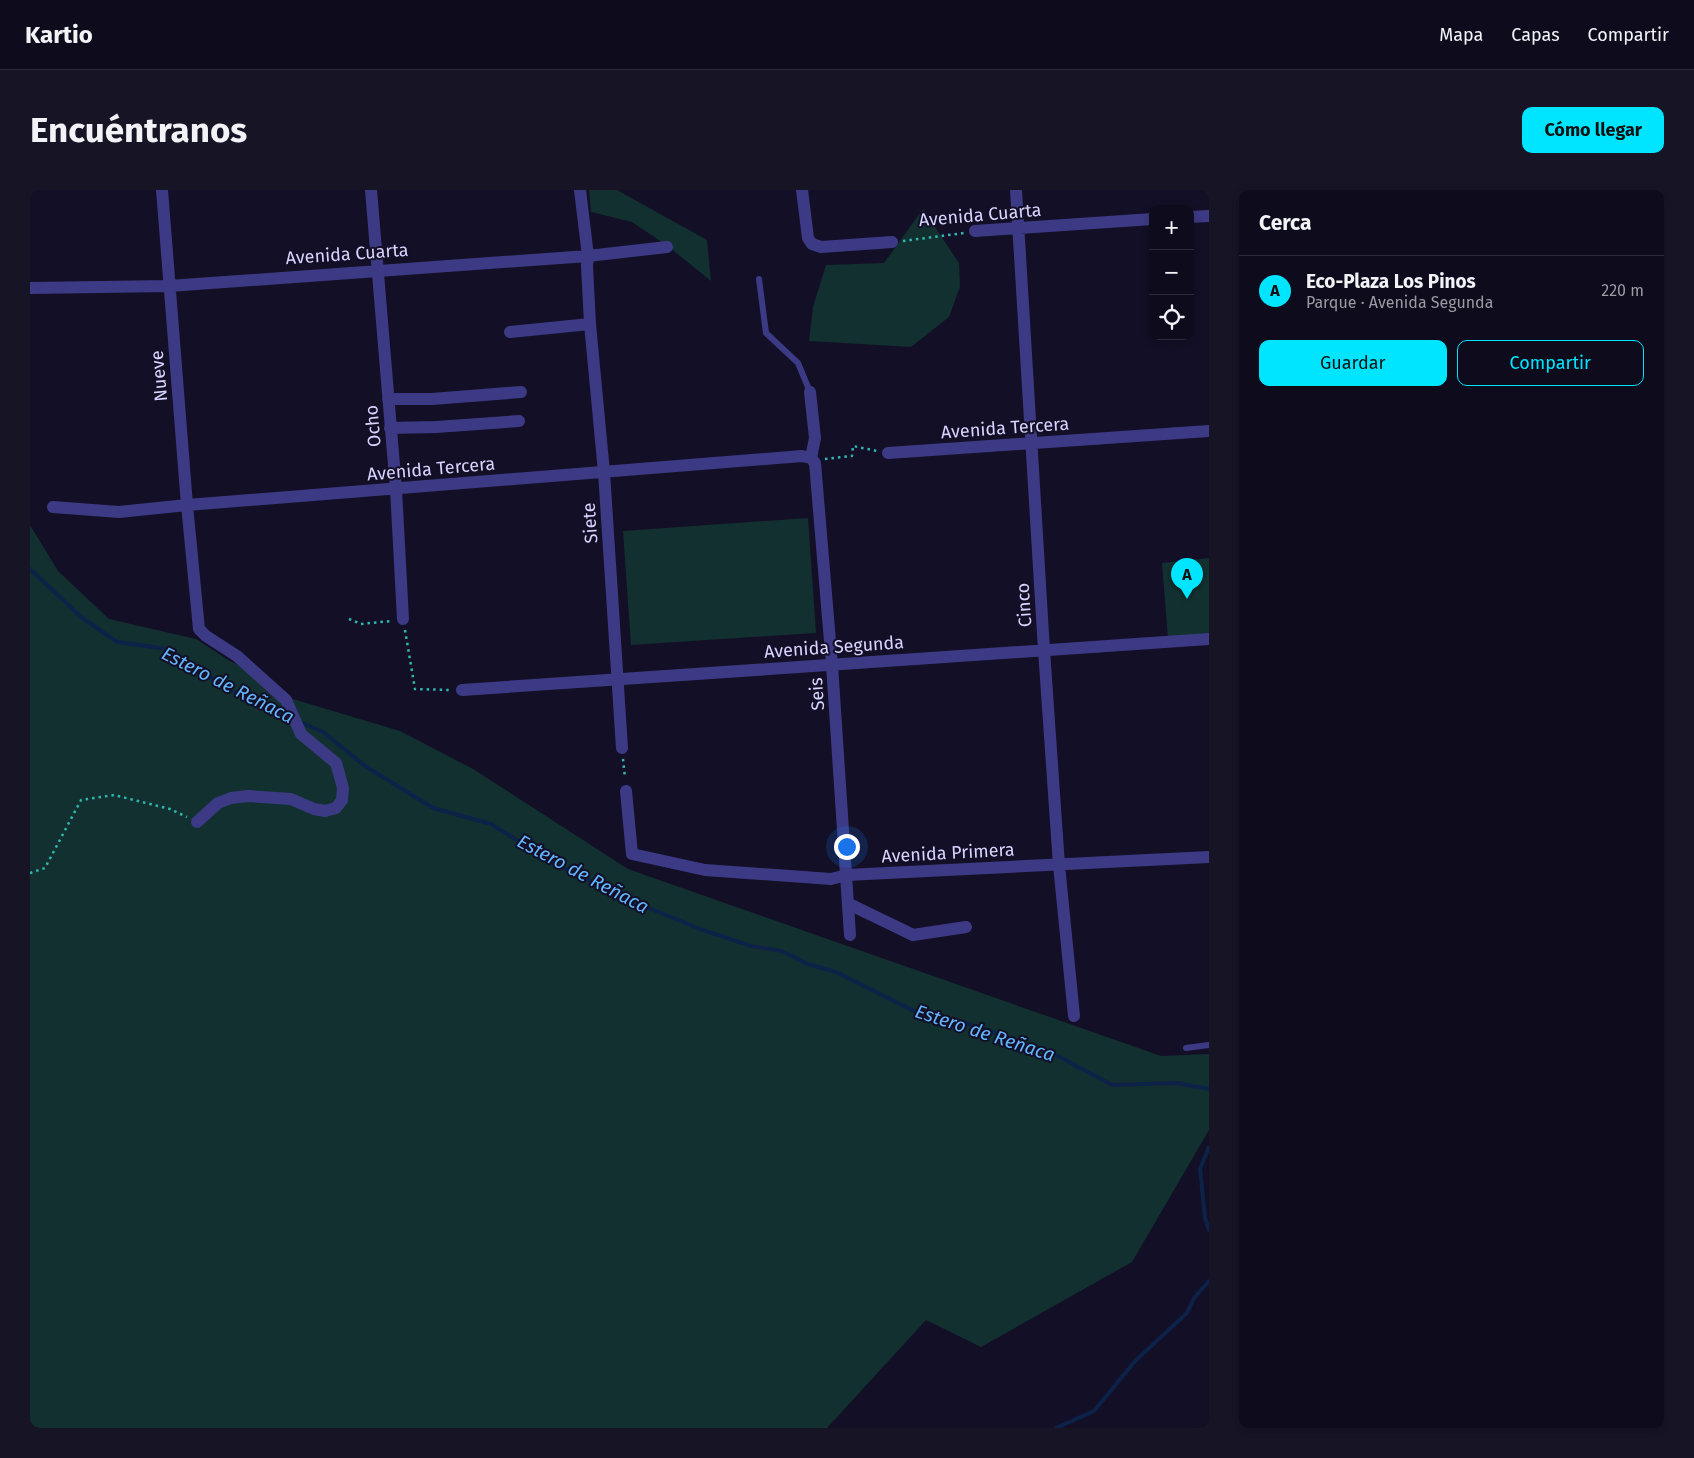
<!DOCTYPE html>
<html lang="es">
<meta charset="utf-8">
<style>
:root{--surface:#0e0b1c;--page:#171425;--text:#f1f3f6;--muted:#9b9ba3;--line:#2e2b3b;--accent:#00e5ff}
body{margin:0;font-family:"Fira Sans",sans-serif;background:var(--page);color:var(--text)}
.controls{position:absolute;right:15px;top:15px;display:grid;overflow:hidden;border-radius:10px;box-shadow:0 2px 8px #0003}
.controls button{width:45px;height:45px;display:grid;place-items:center;padding:0;border:0;border-bottom:1px solid var(--line);background:var(--surface);color:var(--text);font:25px sans-serif}
.you{position:absolute;left:816px;top:656px;width:18px;height:18px;margin:-12px;border:4px solid #fff;border-radius:50%;background:#1a73e8;box-shadow:0 0 0 8px #1a73e833}
.badge{display:grid;place-items:center;width:32px;height:32px;border-radius:50%;background:var(--accent);color:#111;font-size:16px;font-weight:700}
.pin{position:absolute;translate:-50% -41px;filter:drop-shadow(0 1px 2px #0008)}
.pin::after{content:'';position:absolute;top:26px;width:18px;height:15px;background:inherit;clip-path:polygon(0 0,100% 0,50% 100%)}
.list{margin:0;padding:0;list-style:none}
h2{display:flex;justify-content:space-between;align-items:center;height:65px;margin:0;padding:0 20px;font-size:21px}
h2 small{font-size:16px;font-weight:400;color:var(--muted)}
.list li{display:grid;grid-template-columns:32px 1fr auto;gap:15px;align-items:center;box-sizing:border-box;height:70px;padding:0 20px;border-top:1px solid var(--line)}
.list b{display:block;font-size:19px;white-space:nowrap}
.list p{margin:0;font-size:16px;white-space:nowrap;color:var(--muted)}
.list em{font-size:16px;font-style:normal;color:var(--muted)}
.actions{display:flex;gap:10px;padding:15px 20px}
.actions a{flex:1;padding:11px 0;border:1px solid var(--accent);border-radius:10px;text-align:center;font-size:18px;color:var(--accent)}
.actions .main{background:var(--accent);color:#111}
.icon{flex:none;width:28px;height:28px;fill:none;stroke:currentColor;stroke-width:2;stroke-linecap:round;stroke-linejoin:round}
.map{position:relative;flex:none;width:1179px;height:1238px;overflow:hidden;border-radius:10px}
header{display:flex;align-items:center;gap:30px;box-sizing:border-box;height:70px;padding:0 25px;background:var(--surface);border-bottom:1px solid var(--line)}
header strong{font-size:24px}
nav{display:flex;gap:28px;margin-inline-start:auto;font-size:18px}
.intro{display:flex;align-items:center;justify-content:space-between;box-sizing:border-box;height:120px;padding:0 30px}
h1{margin:0;font-size:35px}
.button{padding:12px 22px;border-radius:10px;background:var(--accent);color:#111;font-size:18px;font-weight:700}
main{display:flex;gap:30px;padding:0 30px}
aside{flex:1;background:var(--surface);border-radius:10px;box-shadow:0 2px 8px #0003}
.map>svg:first-child{display:block}
.green{fill:#12302f}
.lines{fill:none;stroke-linecap:round;stroke-linejoin:round}
.stream{stroke:#0c2248;stroke-width:4}
.path{stroke:#2fb8b0;stroke-width:2.5;stroke-dasharray:2.5 4;stroke-linecap:butt}
.lane{stroke:#3d3a85;stroke-width:6}
.street{stroke:#3d3a85;stroke-width:12}
.labels{text-anchor:middle;dominant-baseline:central;stroke-width:4;stroke-linejoin:round;paint-order:stroke}
.street-label{font-size:18px;fill:#d9d4ff;stroke:#130f26}
.water-label{font-size:19px;font-style:italic;fill:#62b6ff;stroke:#130f26}
</style>
<header>
<strong>Kartio</strong>
<nav><a>Mapa</a><a>Capas</a><a>Compartir</a></nav>
</header>
<div class="intro"><h1>Encuéntranos</h1><a class="button">Cómo llegar</a></div>
<main>
<div class="map">
<svg width="1179" height="1238" viewBox="0 0 1179 1238">
<rect width="100%" height="100%" fill="#130f26"/>
<path class="green" d="M559,0H587L677,50L681,91L639,57L602,32L561,22Z
M893,19L929,73L930,97L919,127L881,157L779,151L783,117L796,75L854,73Z
M778,328L786,443L601,455L593,341Z
M0,335L28,381L79,429L166,449L200,471L221,481L256,507L370,541L443,579L598,679L1131,866L1179,864V940L1102,1072L951,1157L896,1130L797,1238H0Z
M1179,368V446L1138,448L1132,373Z"/>
<g class="lines">
<path class="stream" d="M0,379L51,427L87,452L137,459L198,499L259,528
M270,532L293,542L335,576L403,618L461,634L523,673L557,689L605,715L621,719L670,739L721,756L751,761L778,774L806,782L898,828L932,832L960,841L1030,867L1082,895L1146,893L1179,899
M1179,957L1170,979L1175,1028L1179,1040
M1026,1238L1064,1221L1106,1170L1157,1123L1164,1108L1179,1091"/>
<path class="path" d="M873,51L934,43
M795,269L822,266L823,256L847,261
M319,429L331,434L361,431
M375,440L385,499L420,500
M593,569L595,588
M0,683L15,678L51,610L84,605L140,619L157,627"/>
<path class="lane" d="M729,89L736,143L768,173L780,202
M1156,858L1179,855"/>
<path class="street" d="M132,0L157,315L169,439L176,446L207,466L256,510L271,544L306,573L313,598L312,610L306,618L295,621L284,619L261,609L218,606L201,608L188,613L167,632
M341,0L366,299L373,429
M550,0L558,66L557,76L560,134L574,282L592,558
M772,0L778,48L782,54L791,57L862,52
M986,0L1014,460L1029,675L1044,826
M1160,27L1179,26
M945,41L1123,29
M0,98L139,96L558,66L637,57
M480,142L560,134
M780,202L785,248L781,268L785,273L802,475L820,745
M358,209H402L491,202
M360,238L406,237L489,231
M858,263L1179,241
M23,317L89,322L157,315L772,266L781,268
M432,500L1179,449
M596,601L602,664L675,680L801,689L817,685L1179,667
M819,714L883,745L936,737"/>
</g>
<g class="labels">
<g class="street-label">
<text transform="translate(950 25) rotate(-5)">Avenida Cuarta</text>
<text transform="translate(317 64) rotate(-4)">Avenida Cuarta</text>
<text transform="translate(129 186) rotate(-95)">Nueve</text>
<text transform="translate(343 236) rotate(-95)">Ocho</text>
<text transform="translate(975 238) rotate(-4)">Avenida Tercera</text>
<text transform="translate(401 279) rotate(-5)">Avenida Tercera</text>
<text transform="translate(560 333) rotate(-94)">Siete</text>
<text transform="translate(994 415) rotate(-94)">Cinco</text>
<text transform="translate(804 457) rotate(-4)">Avenida Segunda</text>
<text transform="translate(787 504) rotate(-94)">Seis</text>
<text transform="translate(918 663) rotate(-3)">Avenida Primera</text>
</g>
<g class="water-label">
<text transform="translate(198 495) rotate(27)">Estero de Reñaca</text>
<text transform="translate(553 684) rotate(28)">Estero de Reñaca</text>
<text transform="translate(955 843) rotate(18)">Estero de Reñaca</text>
</g>
</g>
</svg>
<div class="controls">
<button>+</button>
<button>−</button>
<button><svg class="icon" aria-label="locate" viewBox="0 0 24 24"><circle cx="12" cy="12" r="6"/><path d="M12 2v4M12 18v4M2 12h4M18 12h4"/></svg></button>
</div>
<div class="you"></div>
<div class="pin badge" style="left:1157px;top:409px">A</div>
</div>
<aside>
<h2>Cerca<small></small></h2>
<ul class="list">
<li><span class="badge">A</span><div><b>Eco-Plaza Los Pinos</b><p>Parque · Avenida Segunda</p></div><em>220 m</em></li>
</ul>
<div class="actions"><a class="main">Guardar</a><a>Compartir</a></div>
</aside>
</main>
